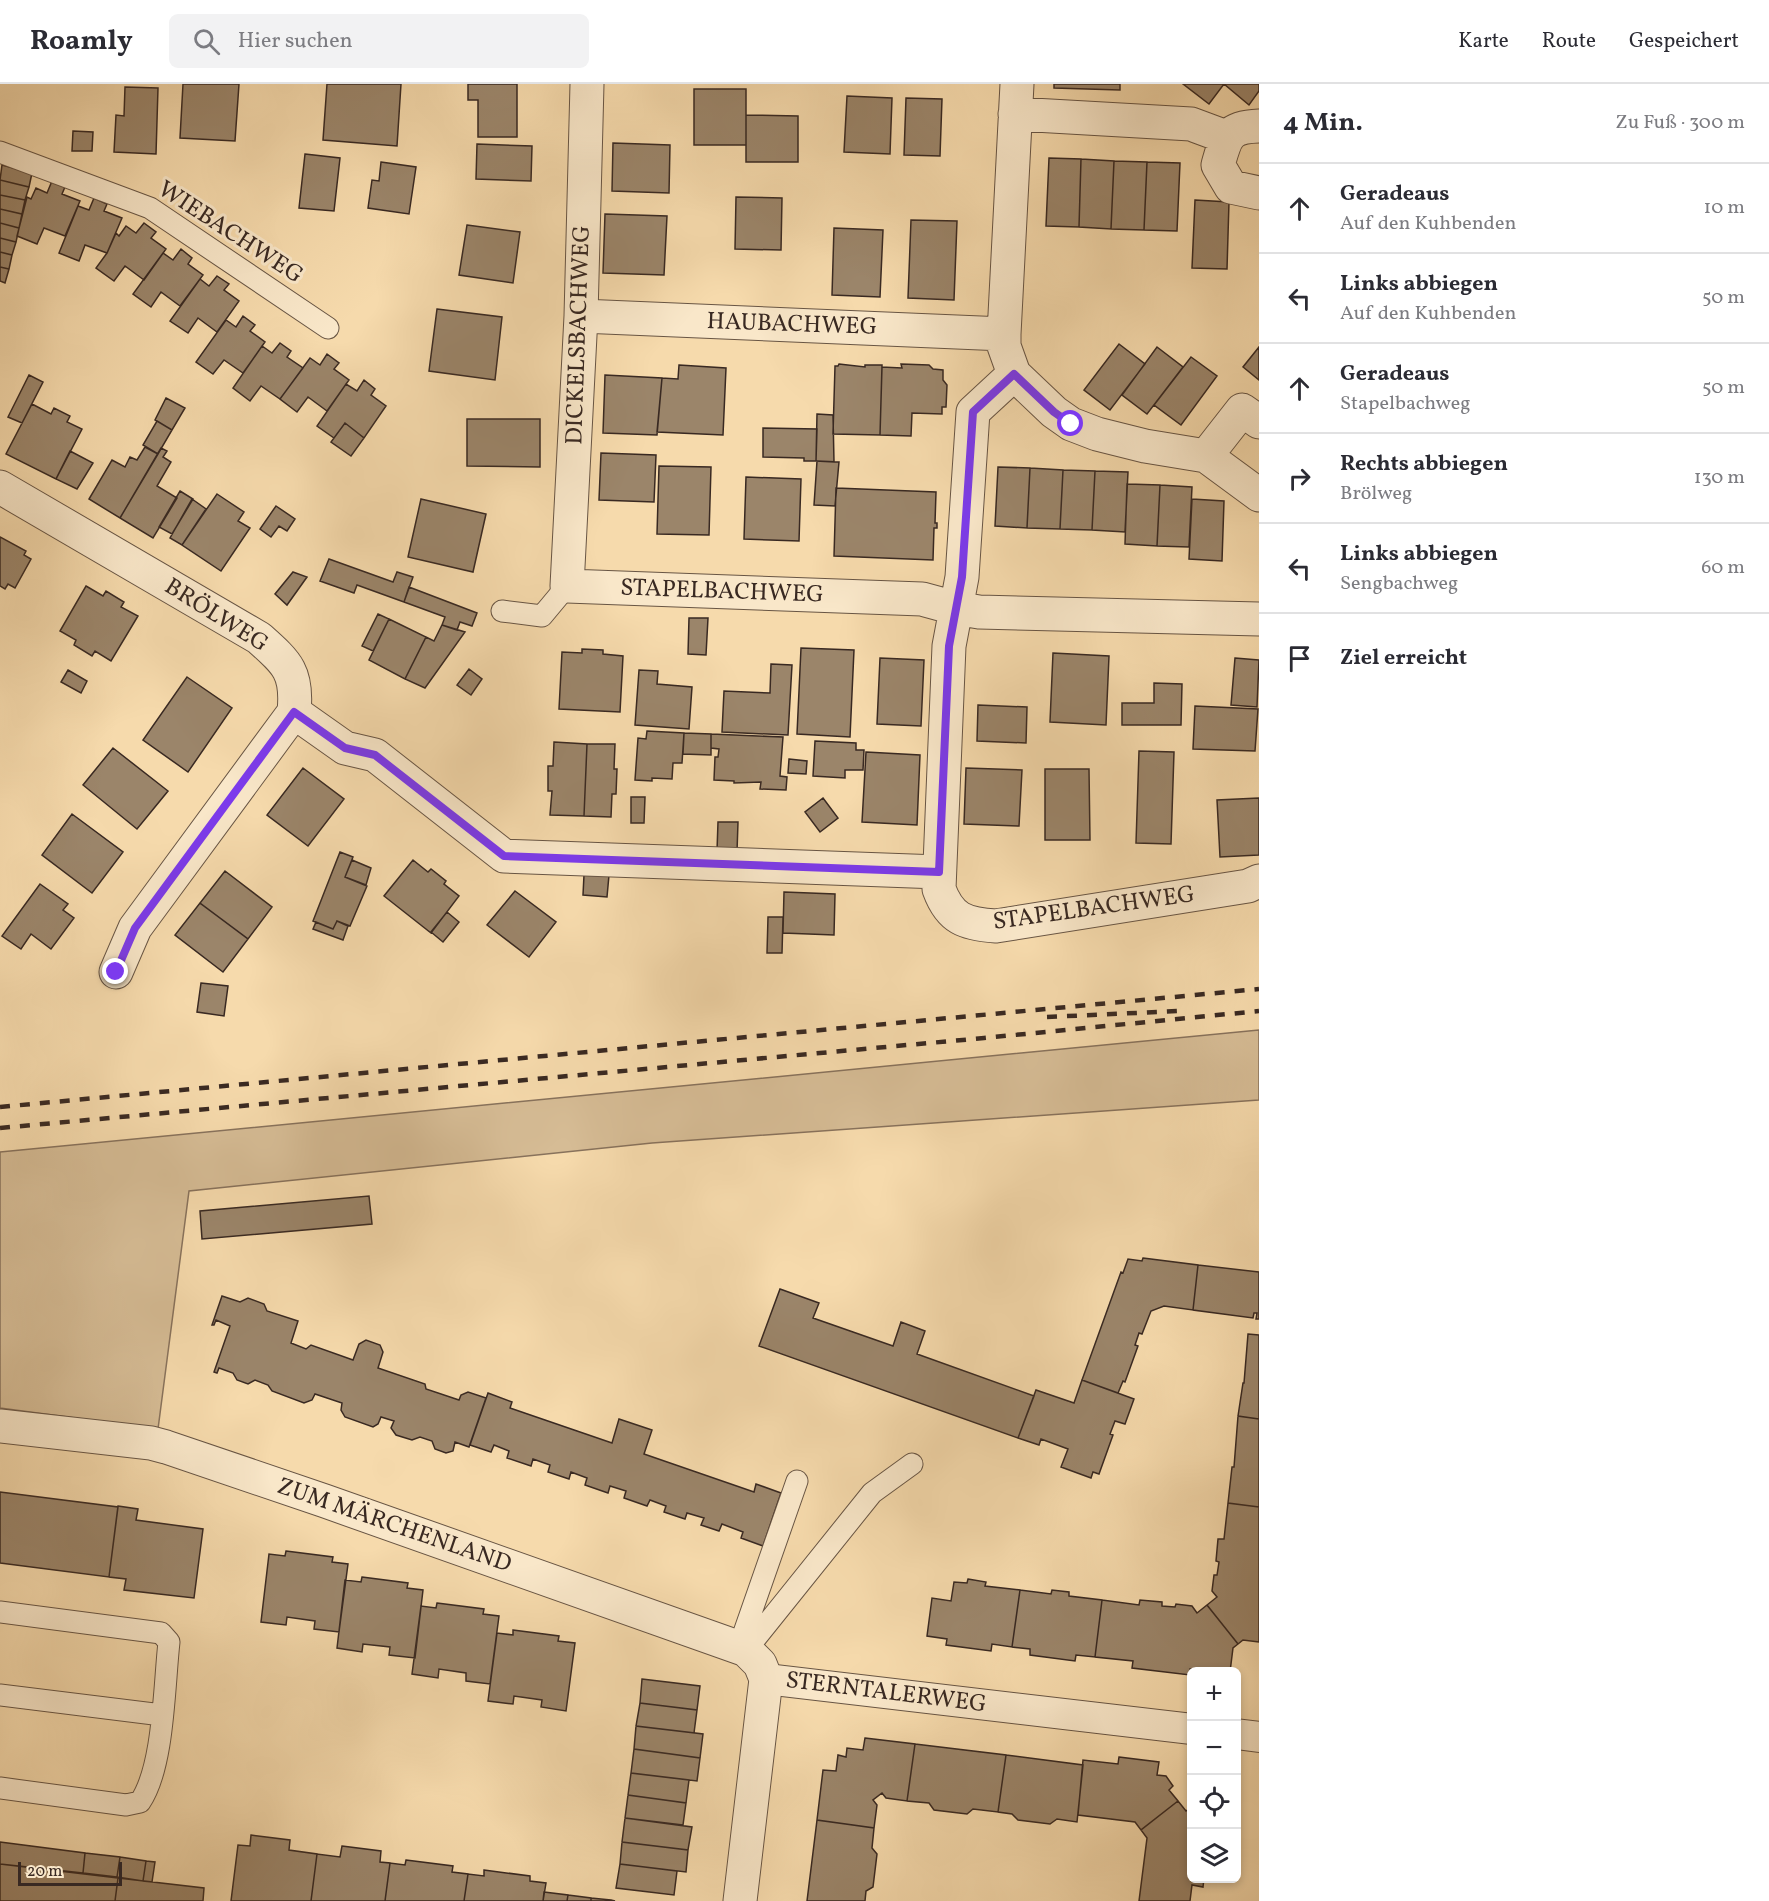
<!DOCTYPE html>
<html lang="de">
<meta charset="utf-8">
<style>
:root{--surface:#fff;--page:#f2f2f3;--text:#2b2b33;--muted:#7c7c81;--line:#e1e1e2}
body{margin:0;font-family:Vollkorn,serif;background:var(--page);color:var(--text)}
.controls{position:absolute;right:18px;bottom:18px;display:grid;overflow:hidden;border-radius:9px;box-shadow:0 3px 9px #0003}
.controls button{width:54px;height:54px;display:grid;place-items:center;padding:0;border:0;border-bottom:2px solid var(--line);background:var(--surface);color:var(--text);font:30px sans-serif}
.scale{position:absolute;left:18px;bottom:15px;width:104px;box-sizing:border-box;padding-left:6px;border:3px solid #392922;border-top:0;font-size:16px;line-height:21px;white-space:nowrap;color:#392922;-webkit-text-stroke:4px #f9e7c9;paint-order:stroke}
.stop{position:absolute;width:18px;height:18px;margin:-14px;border:4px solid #7c3aed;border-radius:50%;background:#fff}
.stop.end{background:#7c3aed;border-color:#fff;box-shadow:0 2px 6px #0008}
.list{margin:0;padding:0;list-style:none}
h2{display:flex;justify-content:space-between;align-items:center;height:78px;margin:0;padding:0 24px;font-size:26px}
h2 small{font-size:20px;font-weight:400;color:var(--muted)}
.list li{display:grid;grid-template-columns:39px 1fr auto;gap:18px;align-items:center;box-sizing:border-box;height:90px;padding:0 24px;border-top:2px solid var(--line)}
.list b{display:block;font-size:22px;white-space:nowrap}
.list p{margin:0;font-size:20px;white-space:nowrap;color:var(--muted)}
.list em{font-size:20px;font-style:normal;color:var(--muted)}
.icon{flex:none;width:33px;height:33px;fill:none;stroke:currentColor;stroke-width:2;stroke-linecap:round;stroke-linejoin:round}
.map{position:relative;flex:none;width:1259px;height:1817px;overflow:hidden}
header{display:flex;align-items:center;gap:36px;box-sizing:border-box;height:84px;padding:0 30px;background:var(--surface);border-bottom:2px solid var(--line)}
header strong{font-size:28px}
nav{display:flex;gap:33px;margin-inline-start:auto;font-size:21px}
.search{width:420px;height:54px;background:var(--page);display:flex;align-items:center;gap:15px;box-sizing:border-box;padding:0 21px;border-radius:9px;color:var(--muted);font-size:22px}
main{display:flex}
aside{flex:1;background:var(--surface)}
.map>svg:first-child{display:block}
.green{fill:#d6bc95;stroke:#88725c;stroke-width:1.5}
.building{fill:#9b856a;stroke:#392922;stroke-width:1.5}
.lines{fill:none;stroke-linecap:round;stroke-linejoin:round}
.service-casing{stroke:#685544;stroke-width:23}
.pedestrian-casing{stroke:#685544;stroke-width:32}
.minor-casing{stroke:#685544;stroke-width:35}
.service{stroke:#f9e7c9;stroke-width:21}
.pedestrian{stroke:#f9e7c9;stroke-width:30}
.minor{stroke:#f9e7c9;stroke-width:33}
.rail{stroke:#392922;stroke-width:4.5;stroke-dasharray:10 10;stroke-linecap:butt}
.route{stroke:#7c3aed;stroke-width:8}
.labels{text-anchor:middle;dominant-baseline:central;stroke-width:6;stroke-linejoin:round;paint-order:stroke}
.street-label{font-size:24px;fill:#392922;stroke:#f9e7c9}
</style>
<header>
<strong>Roamly</strong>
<div class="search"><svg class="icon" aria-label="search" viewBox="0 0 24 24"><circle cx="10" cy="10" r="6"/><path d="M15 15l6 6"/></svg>Hier suchen</div>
<nav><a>Karte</a><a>Route</a><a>Gespeichert</a></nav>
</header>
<main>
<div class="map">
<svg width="1259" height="1817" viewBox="0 0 1259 1817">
<rect width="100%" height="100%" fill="#f6daac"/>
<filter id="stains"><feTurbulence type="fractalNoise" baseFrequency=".00333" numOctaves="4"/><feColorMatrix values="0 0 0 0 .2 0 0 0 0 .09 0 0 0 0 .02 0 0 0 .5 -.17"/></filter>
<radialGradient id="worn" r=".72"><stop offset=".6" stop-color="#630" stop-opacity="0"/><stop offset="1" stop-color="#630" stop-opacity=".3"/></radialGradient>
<path class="green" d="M1259,946V1016L652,1059L189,1107L158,1345L0,1324V1068Z"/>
<path class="building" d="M183,0H239L235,57L180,54Z
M327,0H401L397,62L323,56Z
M468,0H517V53H478V16H468Z
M1054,0H1120V6L1054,4Z
M1183,0H1224L1209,20Z
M1224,0H1259V7L1249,21Z
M125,3L158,4L156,70L114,68L116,31L124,32Z
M694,5H746V61H694Z
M847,12L892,14L890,70L844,68Z
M906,14L942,15L940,72L904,71Z
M746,31L798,32V78H746Z
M73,47L93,48L92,67H72Z
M613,59L670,61L669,109L612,107Z
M477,60L532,62L531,97L476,95Z
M305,70L340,74L334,127L299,124Z
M1049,74L1081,75L1079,143L1046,142Z
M1081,75L1114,77L1111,145L1079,143Z
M1114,77L1147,78L1144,146L1111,145Z
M381,78L416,83L409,130L368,124L372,96L379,97Z
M1147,78L1180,79L1177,147L1144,146Z
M2,81L32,89L29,103L0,96Z
M0,96L29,103L25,116L0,111Z
M52,97L65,103L62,110L80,117L65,152L44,144L37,160L17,152L27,113L31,115L36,104L47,109Z
M0,111L25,116L22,130L0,125Z
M736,113L782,114L781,166L735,165Z
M94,114L107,120L104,127L122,134L107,169L85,161L79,177L59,169L78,122L89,126Z
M1195,116L1229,118L1227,185L1192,184Z
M0,125L22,130L19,144L0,139Z
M605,130L667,132L664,191L603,189Z
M911,136L957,137L954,216L908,214Z
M0,139L19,144L16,158L0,154Z
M144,139L156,148L151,154L166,165L144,196L125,182L114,197L96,184L107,169L116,149L119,152L126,142L136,149Z
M467,141L520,148L513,199L459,191Z
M834,144L883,146L880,213L832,211Z
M0,154L16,158L12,171L0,168Z
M181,165L192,174L188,180L203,191L180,222L161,208L151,223L133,210L163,169L173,176Z
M0,168L12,171L9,185L0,183Z
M0,183L9,185L5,199L0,197Z
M217,192L229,200L224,206L239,217L217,248L198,234L188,249L170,237L200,195L209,202Z
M437,225L502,233L495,296L429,287Z
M243,232L255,241L250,247L265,258L243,289L224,276L213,290L196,278L226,236L236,243Z
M280,259L291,267L287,273L303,284L280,315L261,302L250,317L233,304L262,262L272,269Z
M1119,260L1145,280L1110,326L1084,306Z
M1157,263L1183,283L1147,330L1122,311Z
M1259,263V296L1243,283Z
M327,270L339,279L334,285L349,296L327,327L308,313L297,328L280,315L310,274L320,281Z
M1191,273L1217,292L1181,341L1154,321Z
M839,280L865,283V281H882L880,351L833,350L835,282H838Z
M901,280L929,281L933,285L943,286V296L947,301L946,323H942V330L912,329L911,352L880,351L882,283L902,284Z
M679,281L726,284L723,351L657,348L662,294L678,295Z
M29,291L43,298L22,339L8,333Z
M605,291L662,294L657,351L603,349Z
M364,296L375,305L371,311L386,322L364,354L345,339L334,354L317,342L346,300L357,307Z
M166,314L185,324L172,346L155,336Z
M32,320L51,330L54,324L70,332L67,338L82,345L56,395L6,370Z
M817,330L833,331L834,378L816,377Z
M467,335H540V383L467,382Z
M157,337L172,346L158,370L143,361Z
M345,339L364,354L351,372L331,358Z
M763,344L817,345L816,377H804V374L763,373Z
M145,363L158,370L120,434L89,415L112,376L125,383L130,373L137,376Z
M161,364L167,367L163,373L171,378L157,402L177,414L153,454L120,434Z
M70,367L93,379L77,405L56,395Z
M601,369L656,371L654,418L599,416Z
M817,377L839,378L835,422L814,421Z
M659,382L711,383L709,451L657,450Z
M998,383L1030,384L1027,444L995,442Z
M1030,384L1063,386L1060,445L1027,444Z
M1063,386L1095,387L1092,446L1060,445Z
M1095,387L1128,388L1125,448L1092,446Z
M746,393L801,395L799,457L744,455Z
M1127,400L1160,401L1157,462L1125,460Z
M1160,401L1192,403L1189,463L1157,462Z
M836,404L936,408L935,439H937V444H934L933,476L834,472Z
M180,407L193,415L172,450L159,443Z
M217,410L244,428L238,437L250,444L221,487L182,461Z
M192,415L206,425L182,461L170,454Z
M421,415L486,430L473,488L408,473Z
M1192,415L1224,417L1222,477L1189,475Z
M276,422L295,435L287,447L279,442L271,453L260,445Z
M0,453L26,467L24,471L31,475L15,504L8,500L5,505L0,502Z
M329,475L393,498L397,488L413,493L404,518L357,501L354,509L320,497Z
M293,488L307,493L287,521L275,510Z
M86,502L103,512L106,507L124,518L121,523L138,532L111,577L95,567L92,572L74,561L76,556L60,547Z
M409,503L477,529L472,542L460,538L457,546L442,541L445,533L404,518Z
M378,530L389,535L373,567L362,562Z
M689,534H708L706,571L688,570Z
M389,535L426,553L405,595L369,576Z
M442,541L465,548L425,604L405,595L426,553L434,557Z
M801,564L854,566L850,653L797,650Z
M582,565L603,566V570L623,572L620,628L559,625L562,568L582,569Z
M1053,569L1109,572L1106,641L1050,638Z
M880,574L924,576L921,642L877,640Z
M1235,574L1259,576L1257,623L1231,621Z
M771,580L792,581L788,651L722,648L724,607L770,609Z
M469,585L482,595L471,611L457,601Z
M68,586L87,597L81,609L61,598Z
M639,586L658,587L657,600L692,603L689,645L635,641Z
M187,593L232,624L188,688L143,656Z
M1154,599L1182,600L1181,641H1122V619H1154Z
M978,621L1027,623L1026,659L977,657Z
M1195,622L1258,625L1255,667L1193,665Z
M647,647L684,649L682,679H673L672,695L652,694V697L635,696L638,654L646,655Z
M684,649L711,650V671L683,670Z
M711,650L783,653L780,692L787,693L786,706L760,705L761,698L734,699V697L714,696L715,673H718L719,665L711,664Z
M815,657L856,659V666H864L863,686H845V694L813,692Z
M554,658L587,660L584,732L550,731L552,707H548V682H553Z
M587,660H615L614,685H617L616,710H612L611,733L584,732Z
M113,664L168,707L137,745L83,701Z
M1139,667L1174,668L1171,760L1136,759Z
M866,668L920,671L917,741L862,738Z
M789,675L807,677L806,690L788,689Z
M303,684L344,715L308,762L267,731Z
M966,684L1022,686L1019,742L964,740Z
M1045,685H1089L1090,756H1045Z
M631,713H645L644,739H631Z
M823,714L838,734L820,748L805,728Z
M1259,714V771L1220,773L1217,716Z
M72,730L123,768L92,809L42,771Z
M718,738H738L737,768L717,767Z
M340,768L353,773L345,793L367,802L350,842L337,837L333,845L313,837Z
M352,776L371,784L366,801L345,793Z
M413,776L428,788L431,785L446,797L444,800L459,812L431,849L384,812Z
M225,787L272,823L248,855L200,819Z
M584,791H609L607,813L583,811Z
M40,800L68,820L63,826L74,834L51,865L31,850L21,865L2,852Z
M515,807L556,838L529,873L487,841Z
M784,808L835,810L834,851L783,849Z
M200,819L248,855L223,888L175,851Z
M447,828L459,838L443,858L431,848Z
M768,833H783L782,869H767Z
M337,837L348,842L343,856L313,845L316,838L333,845Z
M201,899L228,902L224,932L197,928Z
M369,1112L372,1140L202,1155L200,1127Z
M1143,1174L1198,1181L1193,1226L1164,1222L1151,1227L1142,1250L1139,1249L1135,1261L1138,1262L1125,1298L1123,1297L1118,1309L1082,1296L1121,1188L1123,1189L1128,1175L1142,1177Z
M1198,1181L1259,1188V1235H1256L1257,1229H1254L1253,1234L1193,1226Z
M780,1205L819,1219L813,1234L893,1262L901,1238L925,1247L917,1270L1034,1312L1018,1354L759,1262Z
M222,1212L240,1218L248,1214L264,1220L267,1227L298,1237L291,1259L306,1265L311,1261L353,1276L359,1260L366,1256L380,1261L383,1268L378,1284L425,1300L426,1305L459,1316L461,1311L468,1308L486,1314L469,1363L455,1358L453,1367L446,1369L435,1365L432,1357L420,1353L412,1356L396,1351L391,1344L394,1337L381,1333L378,1340L373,1343L345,1333L341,1326L342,1319L315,1310L312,1316L304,1319L272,1307L268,1301L255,1296L248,1300L237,1296L233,1289L219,1284L217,1289L214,1288L230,1242L216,1236L214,1241H212Z
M1248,1250L1259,1251V1335L1238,1332L1243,1299H1244Z
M1082,1296L1134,1315L1125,1340L1115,1337L1110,1350L1113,1351L1099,1390L1093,1388L1091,1394L1061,1383L1068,1365L1041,1355L1039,1361L1018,1354L1036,1306L1074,1319Z
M488,1309L512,1318L510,1324L612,1359L619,1335L652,1346L644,1370L754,1408L756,1400L781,1409L763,1462L741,1454L743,1448L722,1440L719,1447L701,1441L704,1434L687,1429L685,1435L664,1428L666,1422L650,1416L647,1422L624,1414L626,1407L610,1402L608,1409L585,1401L587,1394L571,1388L569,1395L548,1388L550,1381L533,1375L531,1382L507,1374L509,1367L494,1361L491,1368L470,1361Z
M1238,1332L1259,1335V1423L1228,1419L1232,1383H1234Z
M0,1408L118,1423L109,1493L0,1479Z
M1228,1419L1259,1423V1558L1243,1556L1238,1560L1207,1521L1217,1513L1212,1507L1214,1491H1217L1219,1478L1216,1477L1218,1455H1224Z
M118,1422L138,1425L136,1436L203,1445L194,1514L124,1506L126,1495L109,1493Z
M286,1467L333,1473L332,1478L348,1480L339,1548L314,1545L315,1537L287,1533L286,1541L261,1538L269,1470L285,1472Z
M362,1493L408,1499L407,1504L423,1506L415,1574L389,1571L390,1563L363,1560L362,1568L337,1564L345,1496L361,1498Z
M968,1495L986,1498L985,1502L1020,1506L1012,1563L992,1560L991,1567L946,1561L947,1555L927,1552L932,1514L951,1517L954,1498L967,1499Z
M1020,1506L1051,1510L1052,1506L1069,1508V1512L1102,1516L1095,1573L1076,1571L1075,1577L1030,1571V1565L1012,1563Z
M1102,1516L1139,1521L1140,1516L1162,1518V1522L1175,1523L1176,1520L1192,1522L1197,1529L1207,1521L1238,1560L1233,1564L1230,1588L1190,1585V1591L1132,1584L1133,1577L1095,1573Z
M437,1519L484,1525L483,1530L499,1532L490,1600L466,1597V1589L439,1585L438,1594L412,1590L421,1522L436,1524Z
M513,1546L559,1552L558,1557L575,1559L566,1627L541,1623L542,1616L514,1612L513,1620L488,1617L497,1549L513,1551Z
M642,1595L700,1602L697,1626L640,1619Z
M640,1619L697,1626L694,1649L636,1642Z
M636,1642L703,1650L700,1674L634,1665Z
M865,1654L915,1660L907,1717L886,1714L882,1709L873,1716L877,1721L874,1744L817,1736L823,1686L836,1687L838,1671L846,1673L847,1664L863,1666Z
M915,1660L1006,1671L998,1728L973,1725L967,1730L934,1726L929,1719L907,1717Z
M634,1665L700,1674L697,1697L631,1689Z
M1006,1671L1083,1681L1077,1738L1057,1735L1050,1740L1018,1736L1012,1730L998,1728Z
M1119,1673L1159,1678L1157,1691L1166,1692L1173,1702L1169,1706L1178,1717L1141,1746L1135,1738L1078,1731L1083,1676L1118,1680Z
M631,1689L689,1696L686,1719L628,1711Z
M628,1711L686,1719L683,1741L625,1734Z
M1178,1717L1186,1727L1190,1724L1192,1726V1794H1204L1203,1803L1192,1801L1190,1817H1139L1147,1754L1141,1746Z
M625,1734L692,1743L688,1766L622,1758Z
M817,1736L874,1744L872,1764L877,1770L873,1803L866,1807L865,1817H807Z
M251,1751L290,1756L289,1766L317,1770L311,1817H231L238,1761L250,1762Z
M0,1758L85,1769L83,1789L0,1780Z
M622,1758L688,1766L686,1788L620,1780Z
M342,1762L381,1767L380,1778L390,1779L385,1817H311L317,1770L340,1773Z
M85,1769L120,1773L117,1793L83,1789Z
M120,1773L146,1777L143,1797L117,1793Z
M406,1776L453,1782L452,1788L468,1790L464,1817H385L390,1779L405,1781Z
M146,1777L155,1778L152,1798L143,1797Z
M0,1780L118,1794L115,1817H0Z
M620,1780L677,1787L674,1811L616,1804Z
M484,1786L530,1792V1797L546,1799L543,1817H464L468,1790L484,1792Z
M118,1794L204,1804L203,1817H115Z
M544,1808L568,1811L567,1817H543Z
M568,1811L591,1814V1817H567Z
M591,1814L611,1816L615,1817H591Z"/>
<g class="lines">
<g class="service-casing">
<path id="service" d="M0,68L150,124L328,244
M502,527L542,532L567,502
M0,1528L161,1549L169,1558C164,1602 164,1683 140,1718L126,1721L0,1704
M739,1563L797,1397
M746,1566L872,1409L912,1380
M0,1611L162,1631"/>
</g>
<g class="pedestrian-casing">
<path id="pedestrian" d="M766,1595L1192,1645
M1236,1650L1259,1653"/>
</g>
<g class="minor-casing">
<path id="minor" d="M587,0L581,232L567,502L922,515L955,524L979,528L1259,535
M1017,0L1004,250V262L1014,290L1054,328L1071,340L1097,350L1145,362L1206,372L1259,411
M1015,30L1191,40L1226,53
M1259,42C1227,43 1226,53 1218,81L1231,103L1259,109
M581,232L1004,250
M1014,290L973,328L962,493L949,562L939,805C950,835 965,840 996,842L1248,802L1259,797
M1206,372L1242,326L1259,338
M0,403L259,554C287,579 298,588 294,628L135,844L116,888
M294,628L345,664L375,671L504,772L939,788
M0,1342L151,1359L166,1363L325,1417L746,1566L760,1580L766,1595L740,1817"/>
</g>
<use href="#service" class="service"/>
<use href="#pedestrian" class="pedestrian"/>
<use href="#minor" class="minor"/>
<path class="rail" d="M1047,933L1179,927
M0,1023L1259,905
M0,1044L984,954L1259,927"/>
</g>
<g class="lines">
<path class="route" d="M116,888L135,844L294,628L345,664L375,671L504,772L939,788L949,562L962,493L973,328L1014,290L1054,328L1071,340"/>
</g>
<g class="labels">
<g class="street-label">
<text transform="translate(230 149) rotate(33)">WIEBACHWEG</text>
<text transform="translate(792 241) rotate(2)">HAUBACHWEG</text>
<text transform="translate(579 251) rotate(-88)">DICKELSBACHWEG</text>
<text transform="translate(722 508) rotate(2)">STAPELBACHWEG</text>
<text transform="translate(216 532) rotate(32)">BRÖLWEG</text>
<text transform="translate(1094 825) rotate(-8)">STAPELBACHWEG</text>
<text transform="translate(394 1442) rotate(19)">ZUM MÄRCHENLAND</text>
<text transform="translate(886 1609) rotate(7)">STERNTALERWEG</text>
</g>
</g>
<rect width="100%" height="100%" filter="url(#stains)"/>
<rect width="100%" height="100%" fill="url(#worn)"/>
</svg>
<div class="controls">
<button>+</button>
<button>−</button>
<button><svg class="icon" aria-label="locate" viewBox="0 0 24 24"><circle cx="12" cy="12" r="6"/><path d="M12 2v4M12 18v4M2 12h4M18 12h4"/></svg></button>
<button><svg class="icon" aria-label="layers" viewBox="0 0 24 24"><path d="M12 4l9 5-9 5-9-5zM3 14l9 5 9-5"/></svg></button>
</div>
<div class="scale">20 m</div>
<div class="stop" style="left:1071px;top:340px"></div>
<div class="stop end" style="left:116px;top:888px"></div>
</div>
<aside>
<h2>4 Min.<small>Zu Fuß · 300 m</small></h2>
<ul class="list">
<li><svg class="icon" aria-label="ahead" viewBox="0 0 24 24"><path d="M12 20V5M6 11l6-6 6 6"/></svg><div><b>Geradeaus</b><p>Auf den Kuhbenden</p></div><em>10 m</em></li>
<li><svg class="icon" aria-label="left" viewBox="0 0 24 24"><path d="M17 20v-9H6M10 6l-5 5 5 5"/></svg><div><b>Links abbiegen</b><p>Auf den Kuhbenden</p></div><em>50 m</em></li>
<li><svg class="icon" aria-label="ahead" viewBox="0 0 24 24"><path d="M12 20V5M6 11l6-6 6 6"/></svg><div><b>Geradeaus</b><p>Stapelbachweg</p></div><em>50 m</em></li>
<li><svg class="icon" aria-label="right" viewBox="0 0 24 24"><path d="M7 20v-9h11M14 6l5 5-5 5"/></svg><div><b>Rechts abbiegen</b><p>Brölweg</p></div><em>130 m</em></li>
<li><svg class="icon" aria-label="left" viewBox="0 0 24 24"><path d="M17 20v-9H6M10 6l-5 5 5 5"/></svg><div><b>Links abbiegen</b><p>Sengbachweg</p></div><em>60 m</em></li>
<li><svg class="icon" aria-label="arrive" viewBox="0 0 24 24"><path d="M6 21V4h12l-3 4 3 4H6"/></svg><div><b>Ziel erreicht</b></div></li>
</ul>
</aside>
</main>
